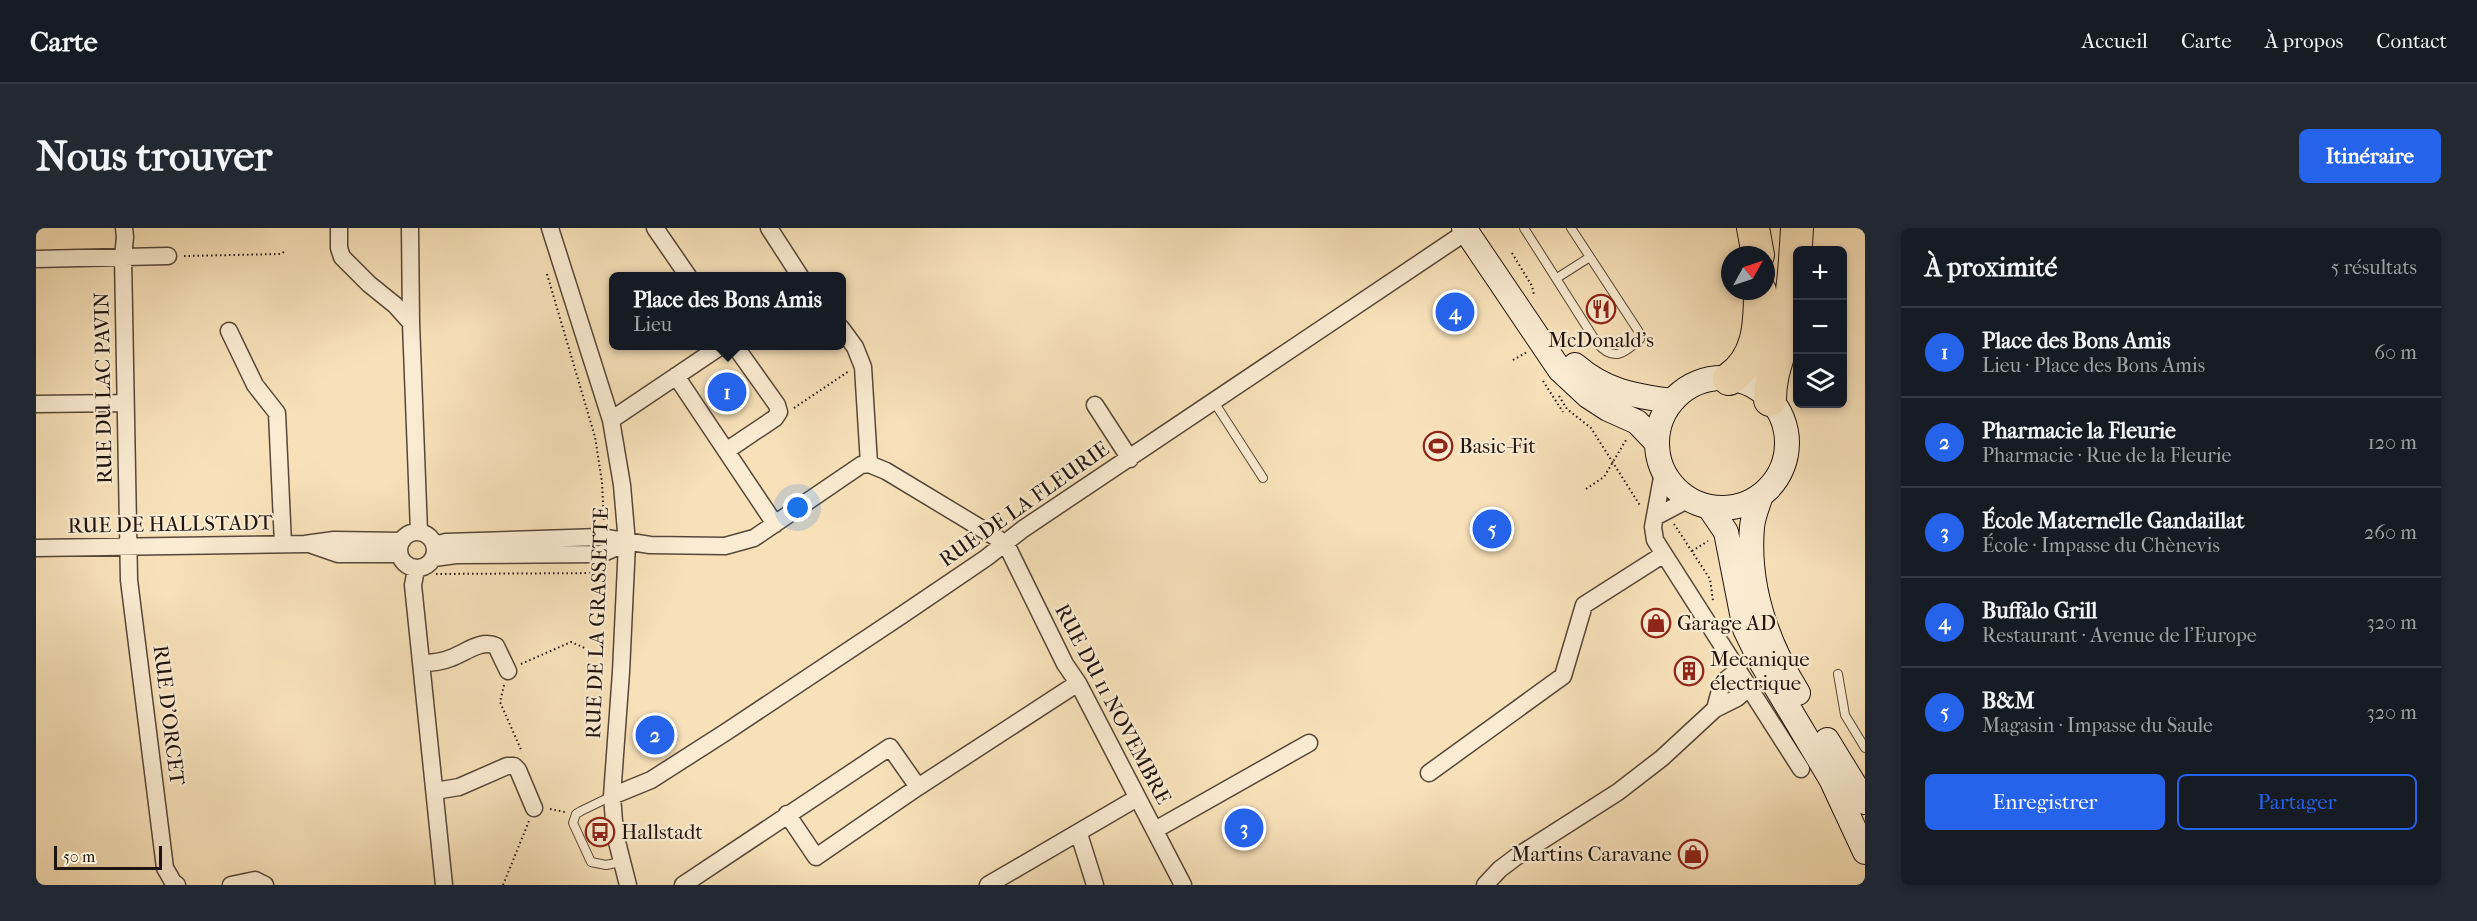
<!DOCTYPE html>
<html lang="fr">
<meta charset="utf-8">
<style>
:root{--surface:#171b24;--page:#242831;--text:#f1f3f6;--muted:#9ea1a6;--line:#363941;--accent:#2563eb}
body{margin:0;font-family:"IM FELL French Canon",serif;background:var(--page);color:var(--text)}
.controls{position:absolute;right:18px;top:18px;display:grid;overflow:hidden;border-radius:9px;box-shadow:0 3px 9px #0003}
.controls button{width:54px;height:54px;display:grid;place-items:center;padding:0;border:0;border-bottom:2px solid var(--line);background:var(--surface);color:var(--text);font:30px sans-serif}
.compass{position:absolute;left:1685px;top:18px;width:54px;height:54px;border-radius:50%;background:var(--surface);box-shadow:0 3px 9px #0003;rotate:50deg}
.scale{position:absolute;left:18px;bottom:15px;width:108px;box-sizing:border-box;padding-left:6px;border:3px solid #20140e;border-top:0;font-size:16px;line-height:21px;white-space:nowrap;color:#20140e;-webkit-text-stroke:4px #faecd2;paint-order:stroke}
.you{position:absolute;left:762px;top:280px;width:21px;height:21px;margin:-15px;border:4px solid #fff;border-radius:50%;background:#1a73e8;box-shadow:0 0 0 9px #1a73e833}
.badge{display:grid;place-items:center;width:39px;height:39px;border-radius:50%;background:var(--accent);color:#fff;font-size:20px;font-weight:700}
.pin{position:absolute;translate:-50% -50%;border:3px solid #fff;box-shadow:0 2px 6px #0006}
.popup{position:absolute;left:573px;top:44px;width:237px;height:78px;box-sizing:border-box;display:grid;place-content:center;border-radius:9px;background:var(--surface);filter:drop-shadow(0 2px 4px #0005);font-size:20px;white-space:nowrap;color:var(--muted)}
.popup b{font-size:22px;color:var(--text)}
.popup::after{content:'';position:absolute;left:50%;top:100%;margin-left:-12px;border:12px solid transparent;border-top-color:var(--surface)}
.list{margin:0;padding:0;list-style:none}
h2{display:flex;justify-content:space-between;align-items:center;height:78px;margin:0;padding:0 24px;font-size:26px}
h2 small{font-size:20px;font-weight:400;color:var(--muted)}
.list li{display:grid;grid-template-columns:39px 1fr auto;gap:18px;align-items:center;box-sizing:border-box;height:90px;padding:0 24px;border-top:2px solid var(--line)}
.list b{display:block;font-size:22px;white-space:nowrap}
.list p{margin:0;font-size:20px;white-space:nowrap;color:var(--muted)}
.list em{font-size:20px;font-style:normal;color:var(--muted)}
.actions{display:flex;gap:12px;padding:18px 24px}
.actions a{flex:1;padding:14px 0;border:2px solid var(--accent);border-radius:9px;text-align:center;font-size:21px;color:var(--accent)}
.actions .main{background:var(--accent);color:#fff}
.icon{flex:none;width:33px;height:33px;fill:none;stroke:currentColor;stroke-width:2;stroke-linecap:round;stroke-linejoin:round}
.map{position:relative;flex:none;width:1829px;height:657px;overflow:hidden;border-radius:9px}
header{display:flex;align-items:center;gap:36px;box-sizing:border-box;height:84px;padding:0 30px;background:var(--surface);border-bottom:2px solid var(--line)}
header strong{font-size:28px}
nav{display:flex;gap:33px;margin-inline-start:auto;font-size:21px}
.intro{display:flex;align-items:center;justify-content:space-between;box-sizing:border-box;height:144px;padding:0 36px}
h1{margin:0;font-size:42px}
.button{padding:15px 27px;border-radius:9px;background:var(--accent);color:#fff;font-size:21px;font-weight:700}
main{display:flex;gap:36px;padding:0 36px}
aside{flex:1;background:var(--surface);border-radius:9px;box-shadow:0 3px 9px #0003}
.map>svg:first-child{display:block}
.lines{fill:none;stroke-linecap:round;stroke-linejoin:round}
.service-casing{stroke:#564739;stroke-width:10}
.minor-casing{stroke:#564739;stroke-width:19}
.secondary-casing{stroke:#20140e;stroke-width:26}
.motorway-casing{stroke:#20140e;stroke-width:34}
.path{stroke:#20140e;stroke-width:2;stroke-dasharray:1.5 3;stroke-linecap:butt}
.service{stroke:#faecd2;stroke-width:8}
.minor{stroke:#faecd2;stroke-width:16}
.secondary{stroke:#faecd2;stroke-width:24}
.motorway{stroke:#f8e1b9;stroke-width:32}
.labels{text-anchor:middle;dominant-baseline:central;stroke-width:4.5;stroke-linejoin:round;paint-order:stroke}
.poi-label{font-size:21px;fill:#20140e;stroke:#faecd2;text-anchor:start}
.street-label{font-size:21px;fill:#20140e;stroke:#faecd2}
</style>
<header>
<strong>Carte</strong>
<nav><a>Accueil</a><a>Carte</a><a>À propos</a><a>Contact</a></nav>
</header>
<div class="intro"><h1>Nous trouver</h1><a class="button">Itinéraire</a></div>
<main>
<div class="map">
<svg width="1829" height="657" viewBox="0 0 1829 657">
<rect width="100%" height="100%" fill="#f8e1b9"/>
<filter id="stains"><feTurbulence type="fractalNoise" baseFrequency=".00333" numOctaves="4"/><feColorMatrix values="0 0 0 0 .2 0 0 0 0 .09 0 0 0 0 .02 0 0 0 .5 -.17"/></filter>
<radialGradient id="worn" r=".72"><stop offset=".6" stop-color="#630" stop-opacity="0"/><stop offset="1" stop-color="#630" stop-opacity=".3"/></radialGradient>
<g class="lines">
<g class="service-casing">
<path id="service" d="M1488,0L1561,115C1577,134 1588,126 1604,111L1603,104L1554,29
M1521,50L1554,29L1535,0
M1178,174L1227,250
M1802,446L1809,487L1829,520
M576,568L545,583L540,586L537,595L555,634L570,637L585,634"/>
</g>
<g class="minor-casing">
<path id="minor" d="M88,0L89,9L87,29L93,352L129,640L137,654L141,657
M303,0V20L306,29L333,56L359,77L375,95L383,304
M374,0L375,95
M514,0L575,192L586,257L591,315L585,444L576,568L579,606L592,657
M619,0L652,48
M733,0L764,48
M0,31L132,28
M805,100L819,119L827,139L833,236
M193,103L219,157L241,185L247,316
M640,148L739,296
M0,176L89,175
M1059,177L1094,231
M575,192L685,118
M690,223L739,190L743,184L741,177L699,118
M833,236L850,243L961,310L972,320L1029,436L1042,455L1147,657
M1627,244L1617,299L1619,312L1765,541
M1619,289L1653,271
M363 322a18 18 0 1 1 36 0a18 18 0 1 1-36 0Z
M276,317L302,326H363
M399,317L410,314L564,309L614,317L689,318L718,310L825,237L833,236
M0,320L269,316L298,312L366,313
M398,330L420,327L565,326L591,315
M380,341L377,357L408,657
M386,435C396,435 405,434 415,430C429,425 445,411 460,418L472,443
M1679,481L1686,455L1702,442
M1393,545L1527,448L1548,377L1628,326
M399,563L423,559L471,538H478L482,542L498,580
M576,568L615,552L690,504L866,387L950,330L987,301L1421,10
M751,586L780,629L882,559
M1119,602L1273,515
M1043,606L1059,657
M195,657L219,652L229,657
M647,657L854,519L882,559L1042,455
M952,657L1101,570
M1449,657L1464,641L1480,629L1582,564L1626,530L1679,481L1701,470L1708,464L1710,455"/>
</g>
<g class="secondary-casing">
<path id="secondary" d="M1428,0L1524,142L1552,168L1572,181L1601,194L1621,215
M1539,137C1569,163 1597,168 1636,173
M1621 215a65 65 0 1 1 130 0a65 65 0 1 1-130 0Z
M1725,267C1722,277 1717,288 1716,299C1711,358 1731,415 1762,465
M1673,279L1690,304L1709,401L1724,432L1795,551L1829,624
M1791,512L1829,574"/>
</g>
<g class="motorway-casing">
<path id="motorway" d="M1717,0L1722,27
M1693,151C1723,131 1724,96 1724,63
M1734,172C1734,145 1743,129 1749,103C1757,69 1759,35 1761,0"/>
</g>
<path class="path" d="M1476,25L1496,58L1498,67
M148,28L245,26L249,23
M511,46L559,209L566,254L568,294
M1477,132L1491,124
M1507,153L1527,184
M1523,168L1531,181L1555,200L1605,279
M758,180L813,143
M1550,261L1568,249L1590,212
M1638,296L1674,351L1677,373
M1656,323L1672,313
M400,346L566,345L565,340
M485,436L535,414L551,421
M468,457L464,474L486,524
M514,581L529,584
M467,657L493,593"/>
<use href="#service" class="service"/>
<use href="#minor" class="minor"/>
<use href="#secondary" class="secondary"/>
<use href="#motorway" class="motorway"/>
</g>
<defs>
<g id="restaurant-ring" transform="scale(1.5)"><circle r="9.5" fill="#faecd2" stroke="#8f2418" stroke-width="1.5"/><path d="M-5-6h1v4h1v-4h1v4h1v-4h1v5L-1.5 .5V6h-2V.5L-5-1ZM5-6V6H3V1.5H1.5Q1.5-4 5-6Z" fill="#8f2418"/></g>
<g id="stadium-ring" transform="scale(1.5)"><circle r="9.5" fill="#faecd2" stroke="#8f2418" stroke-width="1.5"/><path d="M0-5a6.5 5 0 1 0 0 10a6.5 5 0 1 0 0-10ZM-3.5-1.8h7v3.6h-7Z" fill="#8f2418"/></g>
<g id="shop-ring" transform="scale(1.5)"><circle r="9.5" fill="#faecd2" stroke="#8f2418" stroke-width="1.5"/><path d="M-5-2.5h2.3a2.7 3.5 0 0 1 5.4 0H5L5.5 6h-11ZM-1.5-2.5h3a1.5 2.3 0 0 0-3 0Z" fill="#8f2418"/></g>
<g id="building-ring" transform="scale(1.5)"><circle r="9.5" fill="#faecd2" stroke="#8f2418" stroke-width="1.5"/><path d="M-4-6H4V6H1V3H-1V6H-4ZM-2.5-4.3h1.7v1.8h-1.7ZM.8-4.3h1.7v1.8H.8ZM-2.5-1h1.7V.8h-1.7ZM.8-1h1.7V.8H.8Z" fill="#8f2418"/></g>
<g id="bus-ring" transform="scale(1.5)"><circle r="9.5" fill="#faecd2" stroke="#8f2418" stroke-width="1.5"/><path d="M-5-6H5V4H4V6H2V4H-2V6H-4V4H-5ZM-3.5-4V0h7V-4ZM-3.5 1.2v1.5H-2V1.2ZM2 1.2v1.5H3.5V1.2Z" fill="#8f2418"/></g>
</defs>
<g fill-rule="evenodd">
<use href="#restaurant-ring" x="1565" y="81"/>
<use href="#stadium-ring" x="1402" y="218"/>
<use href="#shop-ring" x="1620" y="395"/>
<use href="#building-ring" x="1653" y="443"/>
<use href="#bus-ring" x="564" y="604"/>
<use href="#shop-ring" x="1657" y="626"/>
</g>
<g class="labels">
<g class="poi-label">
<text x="1565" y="112" text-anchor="middle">McDonald's</text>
<text x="1423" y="218">Basic-Fit</text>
<text x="1641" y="395">Garage AD</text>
<text x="1674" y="431">Mecanique<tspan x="1674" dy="24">électrique</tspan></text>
<text x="585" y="604">Hallstadt</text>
<text x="1636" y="626" text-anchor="end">Martins Caravane</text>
</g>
<g class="street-label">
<text transform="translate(67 160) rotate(-91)">RUE DU LAC PAVIN</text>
<text transform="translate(988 276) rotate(-35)">RUE DE LA FLEURIE</text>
<text transform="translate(134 296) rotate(-1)">RUE DE HALLSTADT</text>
<text transform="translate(561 395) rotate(-88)">RUE DE LA GRASSETTE</text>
<text transform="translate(1077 476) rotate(62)">RUE DU 11 NOVEMBRE</text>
<text transform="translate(133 487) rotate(83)">RUE D'ORCET</text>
</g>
</g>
<rect width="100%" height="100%" filter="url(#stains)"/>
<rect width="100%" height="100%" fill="url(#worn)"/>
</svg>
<div class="controls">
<button>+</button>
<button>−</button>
<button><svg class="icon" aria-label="layers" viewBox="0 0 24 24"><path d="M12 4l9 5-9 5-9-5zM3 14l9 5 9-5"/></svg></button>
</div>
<svg class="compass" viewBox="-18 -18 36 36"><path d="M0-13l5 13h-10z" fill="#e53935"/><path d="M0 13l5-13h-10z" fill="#9ea1a6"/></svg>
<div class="scale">50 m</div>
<div class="you"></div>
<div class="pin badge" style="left:691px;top:164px">1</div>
<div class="popup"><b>Place des Bons Amis</b>Lieu</div>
<div class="pin badge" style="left:619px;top:507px">2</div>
<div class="pin badge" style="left:1208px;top:600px">3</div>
<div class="pin badge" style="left:1419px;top:84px">4</div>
<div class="pin badge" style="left:1456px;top:301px">5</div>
</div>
<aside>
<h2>À proximité<small>5 résultats</small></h2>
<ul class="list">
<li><span class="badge">1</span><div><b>Place des Bons Amis</b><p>Lieu · Place des Bons Amis</p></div><em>60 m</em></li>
<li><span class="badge">2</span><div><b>Pharmacie la Fleurie</b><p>Pharmacie · Rue de la Fleurie</p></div><em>120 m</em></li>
<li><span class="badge">3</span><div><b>École Maternelle Gandaillat</b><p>École · Impasse du Chènevis</p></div><em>260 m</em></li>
<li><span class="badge">4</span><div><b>Buffalo Grill</b><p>Restaurant · Avenue de l'Europe</p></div><em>320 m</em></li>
<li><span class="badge">5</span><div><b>B&amp;M</b><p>Magasin · Impasse du Saule</p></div><em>320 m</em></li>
</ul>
<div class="actions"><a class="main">Enregistrer</a><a>Partager</a></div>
</aside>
</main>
